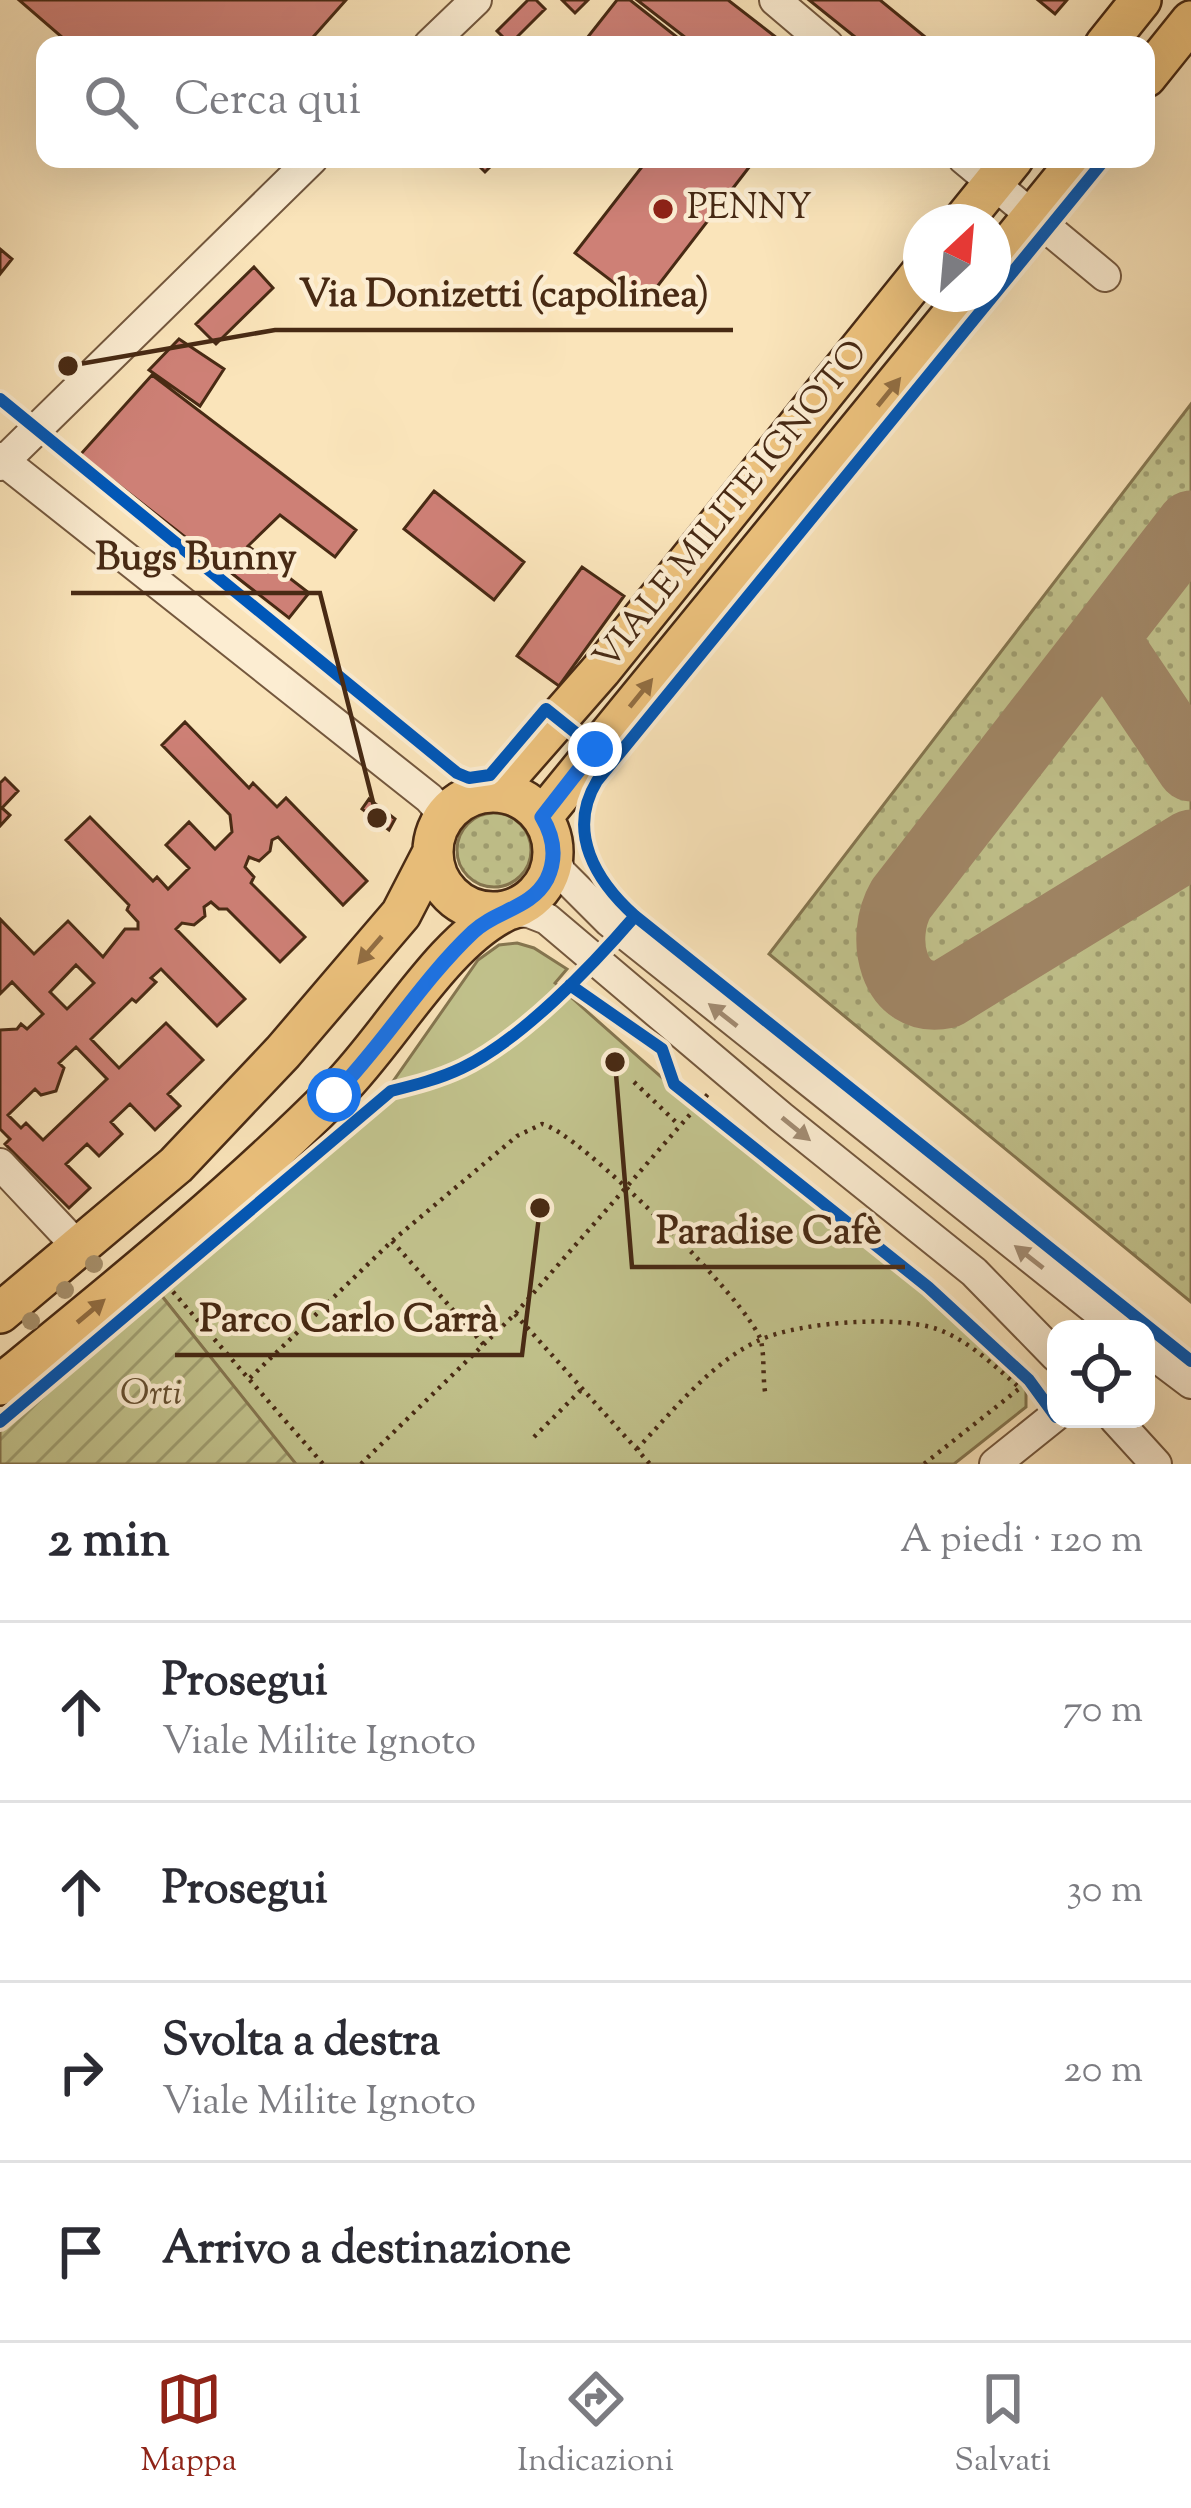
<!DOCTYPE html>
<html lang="it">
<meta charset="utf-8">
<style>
:root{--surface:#fff;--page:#f7f7f7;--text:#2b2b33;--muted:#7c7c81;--line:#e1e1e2;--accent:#8f2418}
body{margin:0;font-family:"Sorts Mill Goudy",serif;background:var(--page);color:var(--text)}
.controls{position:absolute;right:36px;bottom:36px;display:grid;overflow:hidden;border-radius:24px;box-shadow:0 12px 48px #0002}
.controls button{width:108px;height:108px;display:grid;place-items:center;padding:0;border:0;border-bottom:3px solid var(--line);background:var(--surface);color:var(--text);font:60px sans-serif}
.compass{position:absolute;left:903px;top:204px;width:108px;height:108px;border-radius:50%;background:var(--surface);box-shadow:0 12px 48px #0002;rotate:26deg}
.stop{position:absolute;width:36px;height:36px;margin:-27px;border:9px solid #1a73e8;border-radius:50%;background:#fff}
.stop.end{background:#1a73e8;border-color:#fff;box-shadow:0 3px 12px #0008}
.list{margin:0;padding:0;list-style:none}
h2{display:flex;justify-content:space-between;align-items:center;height:156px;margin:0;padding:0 48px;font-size:51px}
h2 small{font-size:39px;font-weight:400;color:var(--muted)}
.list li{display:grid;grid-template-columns:78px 1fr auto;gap:36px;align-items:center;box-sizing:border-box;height:180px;padding:0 48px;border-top:3px solid var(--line)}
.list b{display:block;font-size:45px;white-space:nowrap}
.list p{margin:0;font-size:39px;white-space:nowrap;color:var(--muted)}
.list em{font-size:39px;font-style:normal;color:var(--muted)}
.icon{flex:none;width:66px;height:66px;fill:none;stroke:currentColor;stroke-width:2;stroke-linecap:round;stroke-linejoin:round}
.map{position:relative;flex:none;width:1191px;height:1464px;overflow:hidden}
.search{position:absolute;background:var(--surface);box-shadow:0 12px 48px #0002;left:36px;right:36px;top:36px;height:132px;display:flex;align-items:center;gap:30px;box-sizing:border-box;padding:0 42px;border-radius:24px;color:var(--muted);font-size:45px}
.sheet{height:876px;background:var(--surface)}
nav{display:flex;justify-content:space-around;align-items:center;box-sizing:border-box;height:168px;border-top:3px solid var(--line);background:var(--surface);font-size:33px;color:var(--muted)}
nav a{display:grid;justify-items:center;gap:6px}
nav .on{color:var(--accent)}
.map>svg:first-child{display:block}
.grass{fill:url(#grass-dots);stroke:#857650;stroke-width:3}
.park{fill:#c2c38d;stroke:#857650;stroke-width:3}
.garden{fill:url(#garden-furrows);stroke:#857650;stroke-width:3}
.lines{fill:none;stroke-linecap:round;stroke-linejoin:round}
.taxiway{stroke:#a18767;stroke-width:69}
.building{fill:#ce8076;stroke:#482a14;stroke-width:3;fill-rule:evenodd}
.minor-casing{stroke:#74583e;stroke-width:34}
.major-casing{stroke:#482a14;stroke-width:44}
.path{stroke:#482a14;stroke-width:4.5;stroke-dasharray:3 6;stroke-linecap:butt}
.minor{stroke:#fcedd2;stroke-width:30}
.major{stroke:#edc27d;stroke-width:39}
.cycleway-casing{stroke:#fcedd2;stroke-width:20}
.cycleway{stroke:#0057b8;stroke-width:12}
.tree{fill:#a9936f}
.oneway{fill:#926e43}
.oneway2{fill:#a28c73}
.route{stroke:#1a73e8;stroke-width:15}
.poi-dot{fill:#8f2418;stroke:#fcedd2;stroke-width:4.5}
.labels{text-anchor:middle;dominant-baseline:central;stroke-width:9;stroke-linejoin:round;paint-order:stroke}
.poi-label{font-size:36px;fill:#482a14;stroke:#fcedd2;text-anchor:start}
.street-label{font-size:36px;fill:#482a14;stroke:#fcedd2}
.park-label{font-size:36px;font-style:italic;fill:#665032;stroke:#fcedd2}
.leader{fill:none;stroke:#482a14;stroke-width:4.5}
.callout-dot{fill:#482a14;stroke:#fcedd2;stroke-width:4.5}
.callout-label{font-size:39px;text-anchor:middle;font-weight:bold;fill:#482a14;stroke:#fcedd2;stroke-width:9;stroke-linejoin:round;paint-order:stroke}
</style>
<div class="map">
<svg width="1191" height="1464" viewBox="0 0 1191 1464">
<defs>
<pattern id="grass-dots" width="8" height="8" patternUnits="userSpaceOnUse" patternTransform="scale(3)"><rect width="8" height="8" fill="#c2c38d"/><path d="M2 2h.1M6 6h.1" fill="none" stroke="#a09f72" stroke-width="1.8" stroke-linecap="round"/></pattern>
<pattern id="garden-furrows" width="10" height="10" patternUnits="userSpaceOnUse" patternTransform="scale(3)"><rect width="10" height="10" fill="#c2c38d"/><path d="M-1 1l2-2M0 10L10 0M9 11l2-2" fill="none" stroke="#a09f72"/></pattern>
</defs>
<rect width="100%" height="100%" fill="#fae4ba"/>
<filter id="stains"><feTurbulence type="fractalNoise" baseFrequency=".00167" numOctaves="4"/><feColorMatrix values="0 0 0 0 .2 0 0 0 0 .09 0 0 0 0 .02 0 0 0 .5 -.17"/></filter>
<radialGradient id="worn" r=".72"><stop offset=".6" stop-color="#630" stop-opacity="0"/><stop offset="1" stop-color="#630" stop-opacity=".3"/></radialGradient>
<path class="grass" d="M1191,404V1302L769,954Z
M457 850a37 37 0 1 1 74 0a37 37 0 1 1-74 0Z"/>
<path class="park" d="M517,943L534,948L567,969L555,983C637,1056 719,1129 805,1198C880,1258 963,1316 1026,1389V1407L954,1464H295L161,1295L368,1117L478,960L499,945Z"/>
<path class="garden" d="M161,1295L296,1464H0V1431Z"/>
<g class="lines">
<path class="taxiway" d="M1191,525L901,899C879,937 892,1005 946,994L1191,844
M1105,639L1191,767"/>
</g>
<path class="building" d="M19,0H346L306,45H71Z
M528,0H536L545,9L510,44L497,31Z
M562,0H588L575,13Z
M617,0H630L687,45H595L587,38Z
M637,0H728L786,45H695Z
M809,0H880L935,45H865Z
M1038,0H1067L1055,14Z
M472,159H498L485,172Z
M648,159H740L750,166L643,305L575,253Z
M0,249L12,259L0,274Z
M254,267L273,288L216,344L196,324Z
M179,339L224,369L200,406L149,370Z
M152,375L356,530L335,557L280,515L248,546L309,593L289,618L80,455Z
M434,491L524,562L494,600L404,529Z
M582,567L624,596L559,686L517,656Z
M185,722L249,788L253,783L277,807L286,798L367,881L343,905L278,837L272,840L270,851L259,861L249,857L245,867L254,877L251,883L305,937L280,962L227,909H219L211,902L204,907L205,916L194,925L182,923L176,929L245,999L217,1026L161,969L151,978L156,982L136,1002L132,999L91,1039L119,1068L166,1023L203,1060L168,1094L180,1106L155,1130L130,1104L111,1122L122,1134L99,1156L87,1144L66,1164L90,1188L69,1208L5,1144L10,1139L0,1129V1030L17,1029L21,1024L27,1029L43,1014L12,982L0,994V919L34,954L68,921L103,957L125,929H138V922L127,910L129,905L66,840L90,817L153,881L157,877L168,889L189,868L166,845L189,822L215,849L232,832L230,815L162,745ZM76,965L94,983L67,1009L50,992ZM76,1047L107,1079L43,1140L26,1123L21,1128L8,1115L35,1089L41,1095L56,1091L64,1068L59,1063Z
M5,778L18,791L2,808L10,815L0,826V783Z
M369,799L395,819L389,830L362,809Z"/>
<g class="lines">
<g class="minor-casing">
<path id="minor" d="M775,0L828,45
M429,45L476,0
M964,159L1105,276
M0,458L429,798L445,816
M0,465L312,159
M553,852L560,872L609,921L1120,1329
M506,911L529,912L547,919L781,1117L974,1272L1056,1356
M0,1164L78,1247
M1146,1349L1191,1383
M1115,1419L1156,1464
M995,1464L1056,1415"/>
</g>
<g class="major-casing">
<path id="major" d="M1105,45L1141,0
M1146,77L1191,21
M962,222L1013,159
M993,265L1079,159
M433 852a60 60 0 1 1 120 0a60 60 0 1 1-120 0Z
M494,792L601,670L921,273
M542,817L969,294
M0,1313L176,1165L283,1052L401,914L433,852
M0,1385C115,1291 233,1196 338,1090C390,1038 442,942 506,911"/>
</g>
<path class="path" d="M634,1082L679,1125
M392,1241L484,1345
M167,1285L323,1464
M515,1314L650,1464
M250,1378L392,1241L517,1136L542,1124C578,1131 751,1304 761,1341C765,1358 762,1379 766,1397
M534,1437L582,1389
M637,1449C673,1411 713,1360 762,1339C802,1322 896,1315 937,1329C970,1341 994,1366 1020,1388L924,1464
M361,1464L515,1314L708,1094"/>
<use href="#minor" class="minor"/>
<use href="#major" class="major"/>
<g class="cycleway-casing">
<path id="cycleway" d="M1105,159L597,781C566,832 596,881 635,916L1191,1361
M0,399L457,773L469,778L490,775L546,709L612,762
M570,985L662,1049L674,1084L928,1287L1029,1380L1056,1417
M0,1422L391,1091C415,1085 439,1079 462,1068C521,1040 592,966 635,916"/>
</g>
<use href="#cycleway" class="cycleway"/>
</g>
<g class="tree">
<circle cx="94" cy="1264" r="9"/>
<circle cx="65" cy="1290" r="9"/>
<circle cx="31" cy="1321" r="9"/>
</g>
<defs><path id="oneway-solid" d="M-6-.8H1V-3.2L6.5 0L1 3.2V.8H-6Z" transform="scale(3)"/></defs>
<g class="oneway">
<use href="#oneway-solid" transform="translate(889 392) rotate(-51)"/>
<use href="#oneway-solid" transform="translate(641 693) rotate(-51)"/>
<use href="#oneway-solid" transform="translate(370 950) rotate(131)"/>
<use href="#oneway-solid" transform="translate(91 1311) rotate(-40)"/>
</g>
<g class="oneway2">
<use href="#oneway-solid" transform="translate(723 1015) rotate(-142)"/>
<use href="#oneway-solid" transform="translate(796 1129) rotate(39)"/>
<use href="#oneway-solid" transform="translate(1029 1257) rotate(-142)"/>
</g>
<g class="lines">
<path class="route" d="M334,1095C384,1044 421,981 473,932C496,910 531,909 547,879C557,858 554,837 542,817L595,749"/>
</g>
<circle class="poi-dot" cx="663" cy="209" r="12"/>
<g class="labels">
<g class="poi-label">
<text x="687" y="209">PENNY</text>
</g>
<g class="street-label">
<text transform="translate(732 506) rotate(-51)">VIALE MILITE IGNOTO</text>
</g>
<g class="park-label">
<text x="151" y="1395">Orti</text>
</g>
</g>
<path class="leader" d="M68 366L275 330H733M377 818L320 593H71M615 1062L632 1267H905M540 1208L522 1355H175"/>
<g class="callout-dot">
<circle cx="68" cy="366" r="12"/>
<circle cx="377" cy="818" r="12"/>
<circle cx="615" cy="1062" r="12"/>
<circle cx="540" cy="1208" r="12"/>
</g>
<g class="callout-label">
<text x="504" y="306">Via Donizetti (capolinea)</text>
<text x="196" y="569">Bugs Bunny</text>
<text x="769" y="1243">Paradise Cafè</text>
<text x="349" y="1331">Parco Carlo Carrà</text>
</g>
<rect width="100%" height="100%" filter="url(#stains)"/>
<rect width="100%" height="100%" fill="url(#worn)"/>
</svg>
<div class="controls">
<button><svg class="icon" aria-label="locate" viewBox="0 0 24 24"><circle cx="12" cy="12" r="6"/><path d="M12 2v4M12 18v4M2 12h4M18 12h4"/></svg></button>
</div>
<svg class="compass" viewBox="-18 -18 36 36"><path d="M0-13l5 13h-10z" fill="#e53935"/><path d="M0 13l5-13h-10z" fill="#7c7c81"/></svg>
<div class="stop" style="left:334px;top:1095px"></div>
<div class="stop end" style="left:595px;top:749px"></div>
<div class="search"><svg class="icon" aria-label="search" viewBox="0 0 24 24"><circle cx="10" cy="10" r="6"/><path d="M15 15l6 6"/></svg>Cerca qui</div>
</div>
<section class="sheet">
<h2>2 min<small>A piedi · 120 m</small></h2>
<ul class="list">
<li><svg class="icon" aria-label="ahead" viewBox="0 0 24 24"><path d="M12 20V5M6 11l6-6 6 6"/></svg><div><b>Prosegui</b><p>Viale Milite Ignoto</p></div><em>70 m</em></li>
<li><svg class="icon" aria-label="ahead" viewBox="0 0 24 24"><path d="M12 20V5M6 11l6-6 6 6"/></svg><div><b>Prosegui</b></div><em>30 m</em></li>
<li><svg class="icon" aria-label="right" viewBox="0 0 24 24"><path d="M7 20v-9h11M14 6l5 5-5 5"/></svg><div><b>Svolta a destra</b><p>Viale Milite Ignoto</p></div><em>20 m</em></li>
<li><svg class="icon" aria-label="arrive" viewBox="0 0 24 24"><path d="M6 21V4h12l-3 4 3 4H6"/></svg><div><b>Arrivo a destinazione</b></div></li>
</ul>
</section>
<nav>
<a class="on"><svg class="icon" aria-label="map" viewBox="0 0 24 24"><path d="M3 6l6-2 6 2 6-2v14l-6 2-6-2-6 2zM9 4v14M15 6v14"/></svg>Mappa</a>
<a><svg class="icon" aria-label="directions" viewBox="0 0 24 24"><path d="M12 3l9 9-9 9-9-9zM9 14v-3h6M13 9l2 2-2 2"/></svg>Indicazioni</a>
<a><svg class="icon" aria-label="saved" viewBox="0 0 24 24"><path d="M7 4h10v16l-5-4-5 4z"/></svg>Salvati</a>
</nav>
